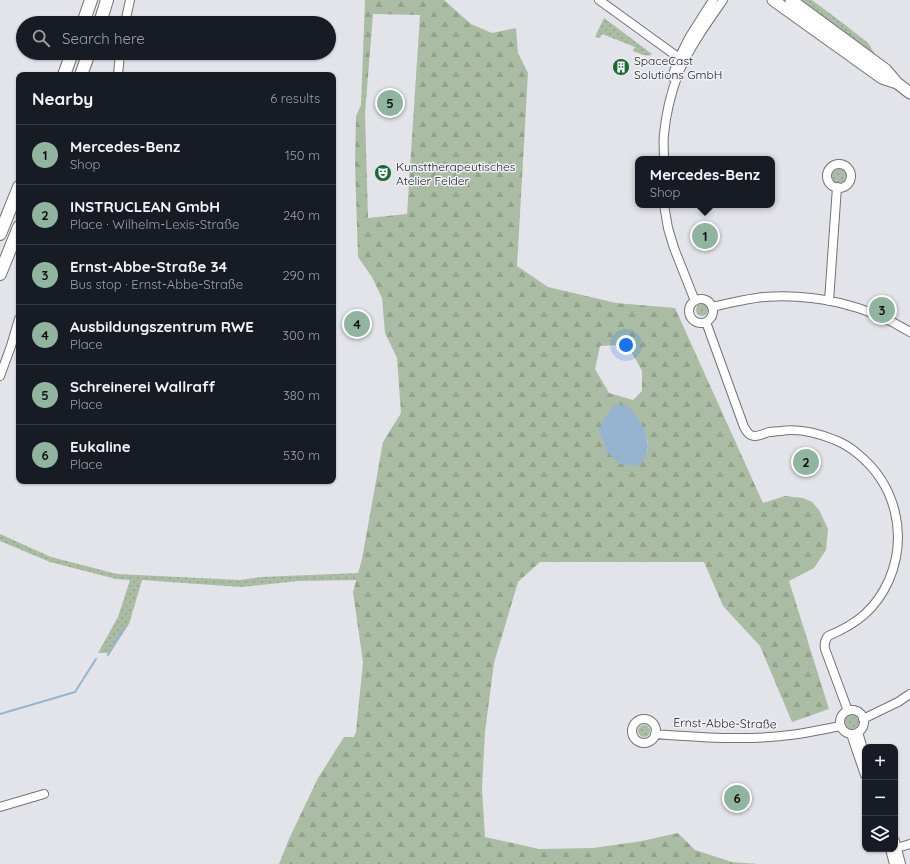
<!DOCTYPE html>
<meta charset="utf-8">
<style>
:root{--surface:#171b24;--page:#20242c;--text:#f1f3f6;--muted:#9ea1a6;--line:#363941;--accent:#91b4a0}
body{margin:0;font-family:Quicksand,sans-serif;background:var(--page);color:var(--text)}
.controls{position:absolute;right:12px;bottom:12px;display:grid;overflow:hidden;border-radius:8px;box-shadow:0 1px 3px #0004}
.controls button{width:36px;height:36px;display:grid;place-items:center;padding:0;border:0;border-bottom:1px solid var(--line);background:var(--surface);color:var(--text);font:20px sans-serif}
.you{position:absolute;left:626px;top:345px;width:14px;height:14px;margin:-10px;border:3px solid #fff;border-radius:50%;background:#1a73e8;box-shadow:0 0 0 6px #1a73e833}
.badge{display:grid;place-items:center;width:26px;height:26px;border-radius:50%;background:var(--accent);color:#111;font-size:13px;font-weight:700}
.pin{position:absolute;translate:-50% -50%;border:2px solid #fff;box-shadow:0 1px 4px #0006}
.popup{position:absolute;left:635px;top:156px;width:140px;height:52px;box-sizing:border-box;display:grid;place-content:center;border-radius:8px;background:var(--surface);filter:drop-shadow(0 1px 3px #0005);font-size:13px;white-space:nowrap;color:var(--muted)}
.popup b{font-size:15px;color:var(--text)}
.popup::after{content:'';position:absolute;left:50%;top:100%;margin-left:-8px;border:8px solid transparent;border-top-color:var(--surface)}
.list{margin:0;padding:0;list-style:none}
h2{display:flex;justify-content:space-between;align-items:center;height:52px;margin:0;padding:0 16px;font-size:17px}
h2 small{font-size:13px;font-weight:400;color:var(--muted)}
.list li{display:grid;grid-template-columns:26px 1fr auto;gap:12px;align-items:center;box-sizing:border-box;height:60px;padding:0 16px;border-top:1px solid var(--line)}
.list b{display:block;font-size:15px;white-space:nowrap}
.list p{margin:0;font-size:13px;white-space:nowrap;color:var(--muted)}
.list em{font-size:13px;font-style:normal;color:var(--muted)}
.icon{flex:none;width:22px;height:22px;fill:none;stroke:currentColor;stroke-width:2;stroke-linecap:round;stroke-linejoin:round}
.map{position:relative;flex:none;width:910px;height:864px;overflow:hidden}
.search{position:absolute;background:var(--surface);box-shadow:0 1px 3px #0004;left:16px;top:16px;width:320px;height:44px;display:flex;align-items:center;gap:10px;box-sizing:border-box;padding:0 14px;border-radius:22px;color:var(--muted);font-size:15px}
.panel{position:absolute;background:var(--surface);box-shadow:0 1px 3px #0004;left:16px;top:72px;width:320px;height:412px;border-radius:8px}
.map>svg:first-child{display:block}
.grass{fill:url(#grass-dots)}
.forest{fill:url(#forest-firs);fill-rule:evenodd}
.water{fill:#96b4cf}
.lines{fill:none;stroke-linecap:round;stroke-linejoin:round}
.stream{stroke:#96b4cf;stroke-width:2}
.minor-casing{stroke:#727378;stroke-width:10}
.major-casing{stroke:#727378;stroke-width:13}
.highway-casing{stroke:#727378;stroke-width:14}
.minor{stroke:#fff;stroke-width:8}
.major{stroke:#fff;stroke-width:11}
.highway{stroke:#fff;stroke-width:12}
.labels{text-anchor:middle;dominant-baseline:central;stroke-width:3;stroke-linejoin:round;paint-order:stroke}
.poi-label{font-size:12px;fill:#1e1e20;stroke:#f0f1f7;text-anchor:start}
.street-label{font-size:12px;fill:#1e1e20;stroke:#f0f1f7}
</style>
<div class="map">
<svg width="910" height="864" viewBox="0 0 910 864">
<defs>
<pattern id="grass-dots" width="8" height="8" patternUnits="userSpaceOnUse"><rect width="8" height="8" fill="#abbca4"/><path d="M2 2h.1M6 6h.1" fill="none" stroke="#93a18d" stroke-width="1.8" stroke-linecap="round"/></pattern>
<pattern id="forest-firs" width="22" height="20" patternUnits="userSpaceOnUse"><rect width="22" height="20" fill="#abbca4"/><path d="M5 1l3.5 6h-7zM16 11l3.5 6h-7z" fill="#93a18d"/></pattern>
</defs>
<rect width="100%" height="100%" fill="#e3e3ea"/>
<path class="grass" d="M802,0H812L844,24L868,43L875,54L870,53Z
M604,18L652,54C647,58 639,53 633,51L635,47L602,34L600,38L595,37Z
M832 176a7 7 0 1 1 14 0a7 7 0 1 1-14 0Z
M696 310a6 6 0 1 1 12 0a6 6 0 1 1-12 0Z
M0,534L51,557L117,574L240,580L261,577L358,573L357,580L298,581L241,587L142,580L129,624L110,653H98L118,617L130,580L116,579L50,562L0,541Z
M845 722a7 7 0 1 1 14 0a7 7 0 1 1-14 0Z
M638 731a6 6 0 1 1 12 0a6 6 0 1 1-12 0Z"/>
<path class="forest" d="M365,0H444L471,24L492,33L516,28L518,53L528,73L517,266L548,287L616,303L675,308L763,503L785,496L803,498L812,502L819,510L828,529L826,550L814,568L789,581L829,709L792,722L760,646L723,606L704,562H540L518,582L494,663L485,732L482,789L485,837L539,849L593,848L642,841L678,833L695,850L732,862L758,864H279L289,839L318,778L344,737H354L356,732L363,662L353,592L362,559L383,442L401,413L397,358L385,333L382,298L372,277L358,257L355,165L356,116L361,105ZM373,14L420,15L407,214L368,218L365,113ZM618,345L631,351L642,371V391L633,400L609,393L595,369L600,346ZM636,415L644,431L648,441V452Z"/>
<path class="water" d="M615,405C619,405 625,405 628,407C638,414 652,440 647,452C646,457 642,462 639,466L620,464L607,452L599,431L603,419Z"/>
<g class="lines">
<path class="stream" d="M108,655L124,628
M0,714L75,692L96,659"/>
<g class="minor-casing">
<path id="minor" d="M599,0L682,60
M125,23L130,0
M118,75L120,53
M672,77L679,58L689,38L713,0
M664,159C664,151 663,142 664,134C666,114 671,93 678,74C689,48 707,23 723,0
M827 176a12 12 0 1 1 24 0a12 12 0 1 1-24 0Z
M664,205L668,228L674,248L695,301
M689 311a12 12 0 1 1 24 0a12 12 0 1 1-24 0Z
M829,301L837,187
M712,307C729,303 746,299 764,297C814,293 867,305 910,332
M706,322L744,427C747,432 749,436 755,436C760,436 765,433 769,432C773,432 777,431 781,431C799,428 818,433 835,440C843,443 851,448 858,454C896,485 908,535 889,580C876,609 857,624 828,636C825,640 824,644 825,649L848,711
M0,376L11,346L19,319
M840 722a12 12 0 1 1 24 0a12 12 0 1 1-24 0Z
M863,719L898,702L910,694
M632 731a12 12 0 1 1 24 0a12 12 0 1 1-24 0Z
M858,732L865,756
M655,734C699,737 746,741 790,735C807,733 824,729 841,726
M851,734L865,775
M0,807L44,794
M895,841L901,864
M890,849L894,864
M890,850L910,844"/>
</g>
<g class="major-casing">
<path id="major" d="M773,0L882,78L897,83
M791,0L886,70L897,83L910,93"/>
</g>
<g class="highway-casing">
<path id="highway" d="M83,23L91,0
M100,23L107,0
M64,75L72,53
M81,75L89,53
M0,234L19,187
M0,274L19,227"/>
</g>
<use href="#minor" class="minor"/>
<use href="#major" class="major"/>
<use href="#highway" class="highway"/>
</g>
<defs>
<g id="building-disc" transform="scale(0.9)"><circle r="9.5" fill="#1c6837" stroke="#f0f1f7"/><path d="M-4-6H4V6H1V3H-1V6H-4ZM-2.5-4.3h1.7v1.8h-1.7ZM.8-4.3h1.7v1.8H.8ZM-2.5-1h1.7V.8h-1.7ZM.8-1h1.7V.8H.8Z" fill="#fff"/></g>
<g id="theatre-disc" transform="scale(0.9)"><circle r="9.5" fill="#1c6837" stroke="#f0f1f7"/><path d="M-5-5.5Q0-4 5-5.5V0Q5 5 0 6Q-5 5-5 0ZM-3.3-2.5H-1v1.5H-3.3ZM1-2.5H3.3v1.5H1ZM-2.8 1Q0 5.5 2.8 1Z" fill="#fff"/></g>
</defs>
<g fill-rule="evenodd">
<use href="#building-disc" x="621" y="67"/>
<use href="#theatre-disc" x="383" y="173"/>
</g>
<g class="labels">
<g class="poi-label">
<text x="634" y="60">SpaceCast<tspan x="634" dy="14">Solutions GmbH</tspan></text>
<text x="396" y="166">Kunsttherapeutisches<tspan x="396" dy="14">Atelier Felder</tspan></text>
</g>
<g class="street-label">
<text transform="translate(725 723) rotate(1)">Ernst-Abbe-Straße</text>
</g>
</g>
</svg>
<div class="controls">
<button>+</button>
<button>−</button>
<button><svg class="icon" aria-label="layers" viewBox="0 0 24 24"><path d="M12 4l9 5-9 5-9-5zM3 14l9 5 9-5"/></svg></button>
</div>
<div class="you"></div>
<div class="pin badge" style="left:705px;top:236px">1</div>
<div class="popup"><b>Mercedes-Benz</b>Shop</div>
<div class="pin badge" style="left:806px;top:462px">2</div>
<div class="pin badge" style="left:882px;top:310px">3</div>
<div class="pin badge" style="left:357px;top:324px">4</div>
<div class="pin badge" style="left:390px;top:103px">5</div>
<div class="pin badge" style="left:737px;top:798px">6</div>
<div class="search"><svg class="icon" aria-label="search" viewBox="0 0 24 24"><circle cx="10" cy="10" r="6"/><path d="M15 15l6 6"/></svg>Search here</div>
<section class="panel">
<h2>Nearby<small>6 results</small></h2>
<ul class="list">
<li><span class="badge">1</span><div><b>Mercedes-Benz</b><p>Shop</p></div><em>150 m</em></li>
<li><span class="badge">2</span><div><b>INSTRUCLEAN GmbH</b><p>Place · Wilhelm-Lexis-Straße</p></div><em>240 m</em></li>
<li><span class="badge">3</span><div><b>Ernst-Abbe-Straße 34</b><p>Bus stop · Ernst-Abbe-Straße</p></div><em>290 m</em></li>
<li><span class="badge">4</span><div><b>Ausbildungszentrum RWE</b><p>Place</p></div><em>300 m</em></li>
<li><span class="badge">5</span><div><b>Schreinerei Wallraff</b><p>Place</p></div><em>380 m</em></li>
<li><span class="badge">6</span><div><b>Eukaline</b><p>Place</p></div><em>530 m</em></li>
</ul>
</section>
</div>
